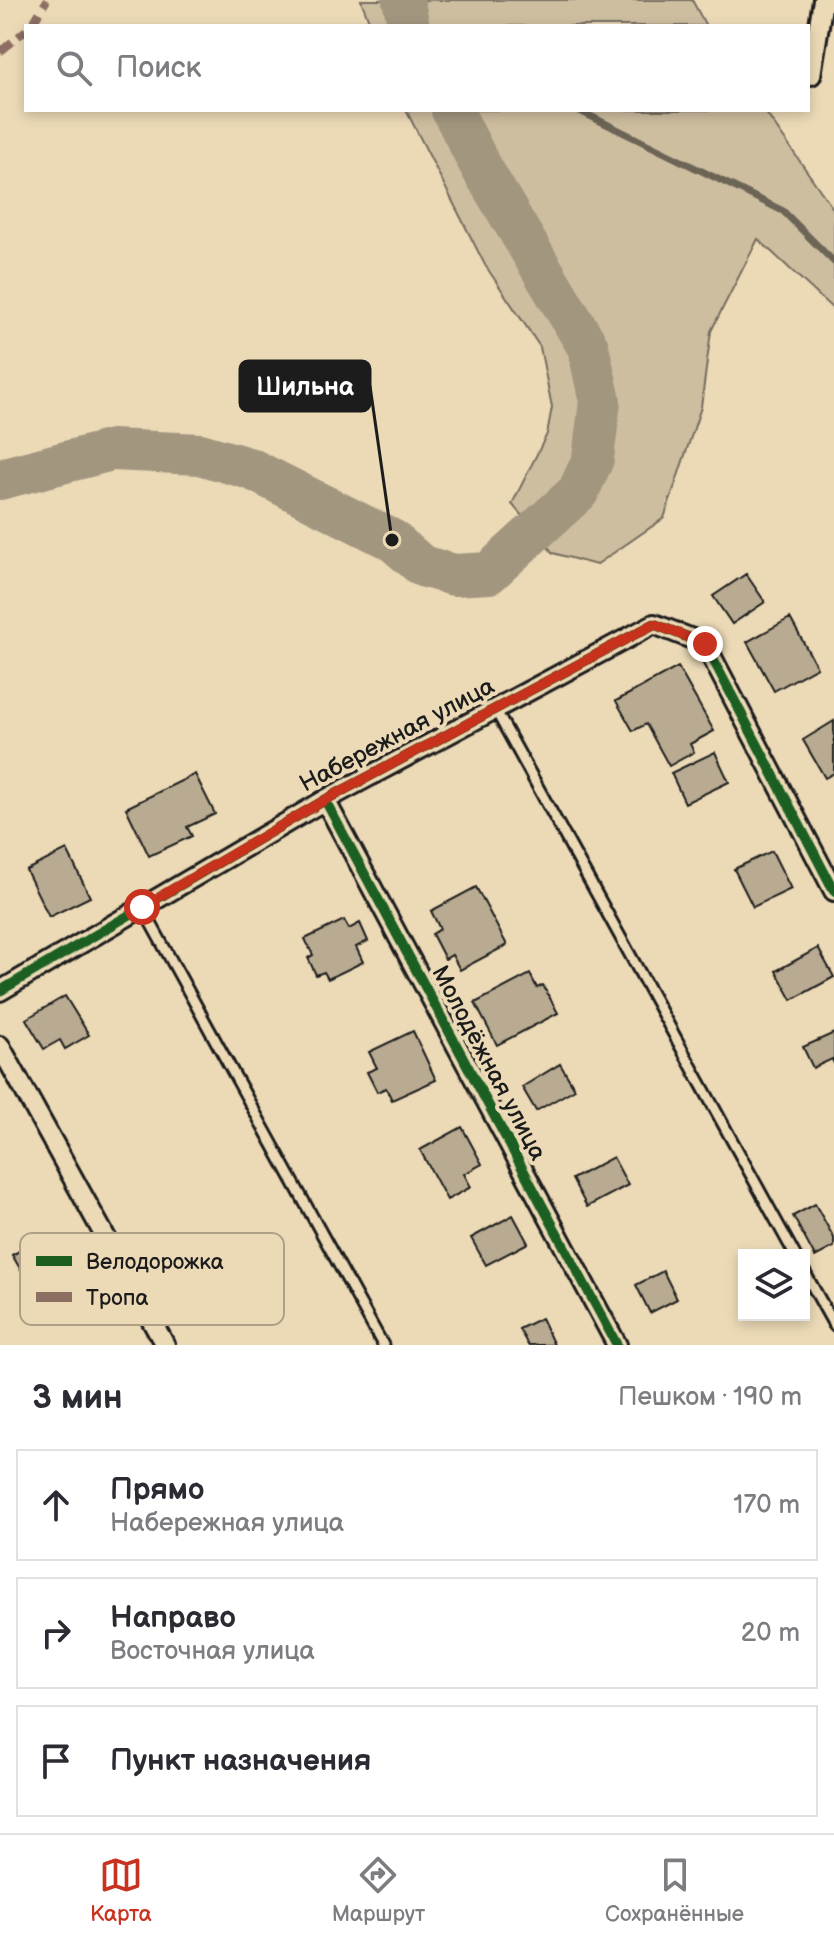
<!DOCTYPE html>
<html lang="ru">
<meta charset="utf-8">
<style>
:root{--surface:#fff;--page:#f2f2f3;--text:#2b2b33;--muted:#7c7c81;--line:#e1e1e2;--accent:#c8321e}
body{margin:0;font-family:"Balsamiq Sans",sans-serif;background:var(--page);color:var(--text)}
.controls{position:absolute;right:24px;bottom:24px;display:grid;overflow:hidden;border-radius:0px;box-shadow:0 4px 12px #0003}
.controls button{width:72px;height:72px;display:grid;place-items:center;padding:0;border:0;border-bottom:2px solid var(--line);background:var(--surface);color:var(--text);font:40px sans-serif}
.stop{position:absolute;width:24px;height:24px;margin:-18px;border:6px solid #c8321e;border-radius:50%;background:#fff}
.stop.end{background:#c8321e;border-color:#fff;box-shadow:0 2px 8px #0008}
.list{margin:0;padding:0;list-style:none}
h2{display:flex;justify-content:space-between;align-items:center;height:104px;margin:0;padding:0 32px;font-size:34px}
h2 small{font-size:26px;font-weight:400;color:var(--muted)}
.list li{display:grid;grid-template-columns:52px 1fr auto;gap:24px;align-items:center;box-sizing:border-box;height:112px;margin:0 16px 16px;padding:0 16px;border:2px solid var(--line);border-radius:0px}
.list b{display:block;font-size:30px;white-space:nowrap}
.list p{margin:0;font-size:26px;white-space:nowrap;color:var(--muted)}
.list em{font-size:26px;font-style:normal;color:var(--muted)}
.icon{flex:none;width:44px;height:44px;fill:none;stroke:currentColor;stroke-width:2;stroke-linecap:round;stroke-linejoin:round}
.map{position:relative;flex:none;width:834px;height:1345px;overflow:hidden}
.search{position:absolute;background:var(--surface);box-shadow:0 4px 12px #0003;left:24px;right:24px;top:24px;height:88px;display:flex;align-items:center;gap:20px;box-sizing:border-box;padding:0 28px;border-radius:0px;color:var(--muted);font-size:30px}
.sheet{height:488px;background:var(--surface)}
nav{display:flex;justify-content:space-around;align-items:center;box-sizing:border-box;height:112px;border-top:2px solid var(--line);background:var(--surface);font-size:22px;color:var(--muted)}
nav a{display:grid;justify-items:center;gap:4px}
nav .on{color:var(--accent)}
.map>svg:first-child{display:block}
.green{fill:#cebea0;stroke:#756d5e;stroke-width:2}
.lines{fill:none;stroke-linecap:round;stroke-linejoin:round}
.stream{stroke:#6c6557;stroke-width:7}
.river{stroke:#a2967f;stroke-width:42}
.building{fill:#b8ab91;stroke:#1c1c1c;stroke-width:2}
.lane-casing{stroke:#1c1c1c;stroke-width:15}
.street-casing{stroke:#1c1c1c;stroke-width:24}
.lane{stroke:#ecdab7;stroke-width:9}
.street{stroke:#ecdab7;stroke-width:18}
.quiet{stroke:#8d6e63;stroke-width:8;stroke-dasharray:16 8;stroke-linecap:butt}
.cycleway-casing{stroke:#ecdab7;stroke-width:15}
.cycleway{stroke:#1b5e20;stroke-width:10}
.route{stroke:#c8321e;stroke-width:10}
.labels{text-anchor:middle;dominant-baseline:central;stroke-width:8;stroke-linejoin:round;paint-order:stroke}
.street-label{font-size:24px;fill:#1c1c1c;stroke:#ecdab7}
.key{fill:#ecdab7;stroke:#aea188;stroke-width:2}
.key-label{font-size:22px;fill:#1c1c1c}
.leader{fill:none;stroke:#1c1c1c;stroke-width:3}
.callout-dot{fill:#1c1c1c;stroke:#ecdab7;stroke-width:3}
.callout{fill:#1c1c1c;stroke:#1c1c1c;stroke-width:3}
.callout-label{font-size:26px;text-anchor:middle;font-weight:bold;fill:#fff}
</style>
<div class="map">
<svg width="834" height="1345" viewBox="0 0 834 1345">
<rect width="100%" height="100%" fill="#ecdab7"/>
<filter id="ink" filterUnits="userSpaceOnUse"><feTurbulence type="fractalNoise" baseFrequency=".0125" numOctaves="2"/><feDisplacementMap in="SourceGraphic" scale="16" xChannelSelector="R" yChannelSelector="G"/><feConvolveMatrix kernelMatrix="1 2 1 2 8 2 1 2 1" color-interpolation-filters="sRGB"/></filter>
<g filter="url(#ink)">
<path class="green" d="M361,0H692L706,26H371Z
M406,110H764L834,210V310L758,239L711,331L701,407L664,518L596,565L553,553L512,504L547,434L552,407L540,347L485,265Z"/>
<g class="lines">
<path class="stream" d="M578,110L783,211L834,262"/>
<path class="river" d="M403,0L409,26
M0,479L112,450L200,454L251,469L392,540L422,566L454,575L489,573L578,492L593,459L600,401L588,347L481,167L452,110"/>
</g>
<path class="building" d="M746,574L765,602L732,624L713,596Z
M790,618L817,667L774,691L747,642Z
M678,667L714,731L690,744L694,752L669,766L646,724L633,731L616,701Z
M834,721V773L825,778L803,740Z
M715,752L729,782L685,803L671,773Z
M195,774L215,814L187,827L192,836L149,856L126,808Z
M67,850L90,897L49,917L26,870Z
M772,851L791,889L753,907L734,869Z
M476,887L507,945L460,970L452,955L445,959L432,934L440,929L431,911Z
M344,920L349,929L360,923L368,941L356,947L363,962L328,979L324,972L316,975L308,958L313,955L305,939Z
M818,948L834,977L792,1000L776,971Z
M530,974L537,988L543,985L558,1013L497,1045L475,1003Z
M65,996L89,1035L65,1049L60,1040L44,1049L26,1019Z
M413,1031L436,1080L392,1100L386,1088L377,1092L367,1072L377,1068L369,1052Z
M834,1033V1064L832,1059L813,1068L803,1047Z
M560,1064L575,1089L536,1111L522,1087Z
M462,1127L482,1164L464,1174L471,1187L447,1200L420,1150Z
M613,1157L628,1185L587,1207L572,1179Z
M815,1204L834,1238V1247L815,1257L793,1216Z
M513,1215L528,1243L486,1265L471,1238Z
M43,1238L61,1269L31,1287L12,1255Z
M663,1271L677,1299L650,1313L636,1285Z
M541,1318L554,1345H528L519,1329Z"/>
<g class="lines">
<g class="lane-casing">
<path id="lane" d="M495,709L795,1255
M142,907L383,1345
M804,1271L834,1325"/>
</g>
<g class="street-casing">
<path id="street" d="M811,75L823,0
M325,800L617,1345
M0,991L325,800L654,624L705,644L834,891
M0,1046L165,1345"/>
</g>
<use href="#lane" class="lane"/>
<use href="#street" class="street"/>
<path class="quiet" d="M31,26L47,0
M0,52L26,30"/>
<g class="cycleway-casing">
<path id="cycleway" d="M325,800L617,1345
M0,991L325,800L654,624L705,644L834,891"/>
</g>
<use href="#cycleway" class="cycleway"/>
</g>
</g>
<g class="lines" filter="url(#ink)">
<path class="route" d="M142,907L325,800L654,624L705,644"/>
</g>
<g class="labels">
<g class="street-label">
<text transform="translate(397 735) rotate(-28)">Набережная улица</text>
<text transform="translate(489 1063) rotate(62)">Молодёжная улица</text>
</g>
</g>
<rect x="20" y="1233" width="264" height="92" rx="12" class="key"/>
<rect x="36" y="1256" width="36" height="10" fill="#1b5e20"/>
<rect x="36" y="1292" width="36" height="10" fill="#8d6e63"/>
<g class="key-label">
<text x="86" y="1269">Велодорожка</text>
<text x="86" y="1305">Тропа</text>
</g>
<path class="leader" d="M392 540L370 386"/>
<circle class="callout-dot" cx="392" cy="540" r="8"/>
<rect class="callout" x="240" y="361" width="130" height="50" rx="8"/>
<g class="callout-label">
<text x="305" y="395">Шильна</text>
</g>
</svg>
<div class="controls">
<button><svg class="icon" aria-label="layers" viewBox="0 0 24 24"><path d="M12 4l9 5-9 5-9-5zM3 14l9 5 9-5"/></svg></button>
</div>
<div class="stop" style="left:142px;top:907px"></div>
<div class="stop end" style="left:705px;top:644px"></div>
<div class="search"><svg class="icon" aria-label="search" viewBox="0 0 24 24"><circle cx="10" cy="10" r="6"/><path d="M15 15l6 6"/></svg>Поиск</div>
</div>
<section class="sheet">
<h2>3 мин<small>Пешком · 190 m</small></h2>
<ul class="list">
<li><svg class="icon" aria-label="ahead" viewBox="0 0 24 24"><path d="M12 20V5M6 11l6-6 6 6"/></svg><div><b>Прямо</b><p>Набережная улица</p></div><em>170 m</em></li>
<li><svg class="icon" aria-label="right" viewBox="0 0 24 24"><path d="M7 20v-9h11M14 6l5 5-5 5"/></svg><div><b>Направо</b><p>Восточная улица</p></div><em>20 m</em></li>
<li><svg class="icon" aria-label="arrive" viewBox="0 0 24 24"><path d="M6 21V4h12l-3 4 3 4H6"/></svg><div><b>Пункт назначения</b></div></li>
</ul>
</section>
<nav>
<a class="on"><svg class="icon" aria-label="map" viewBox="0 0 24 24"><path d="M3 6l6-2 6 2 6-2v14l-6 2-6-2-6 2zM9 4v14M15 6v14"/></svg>Карта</a>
<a><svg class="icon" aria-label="directions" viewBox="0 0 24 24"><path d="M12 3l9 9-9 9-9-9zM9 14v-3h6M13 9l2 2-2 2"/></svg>Маршрут</a>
<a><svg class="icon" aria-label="saved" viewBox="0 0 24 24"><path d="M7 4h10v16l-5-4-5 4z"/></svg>Сохранённые</a>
</nav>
